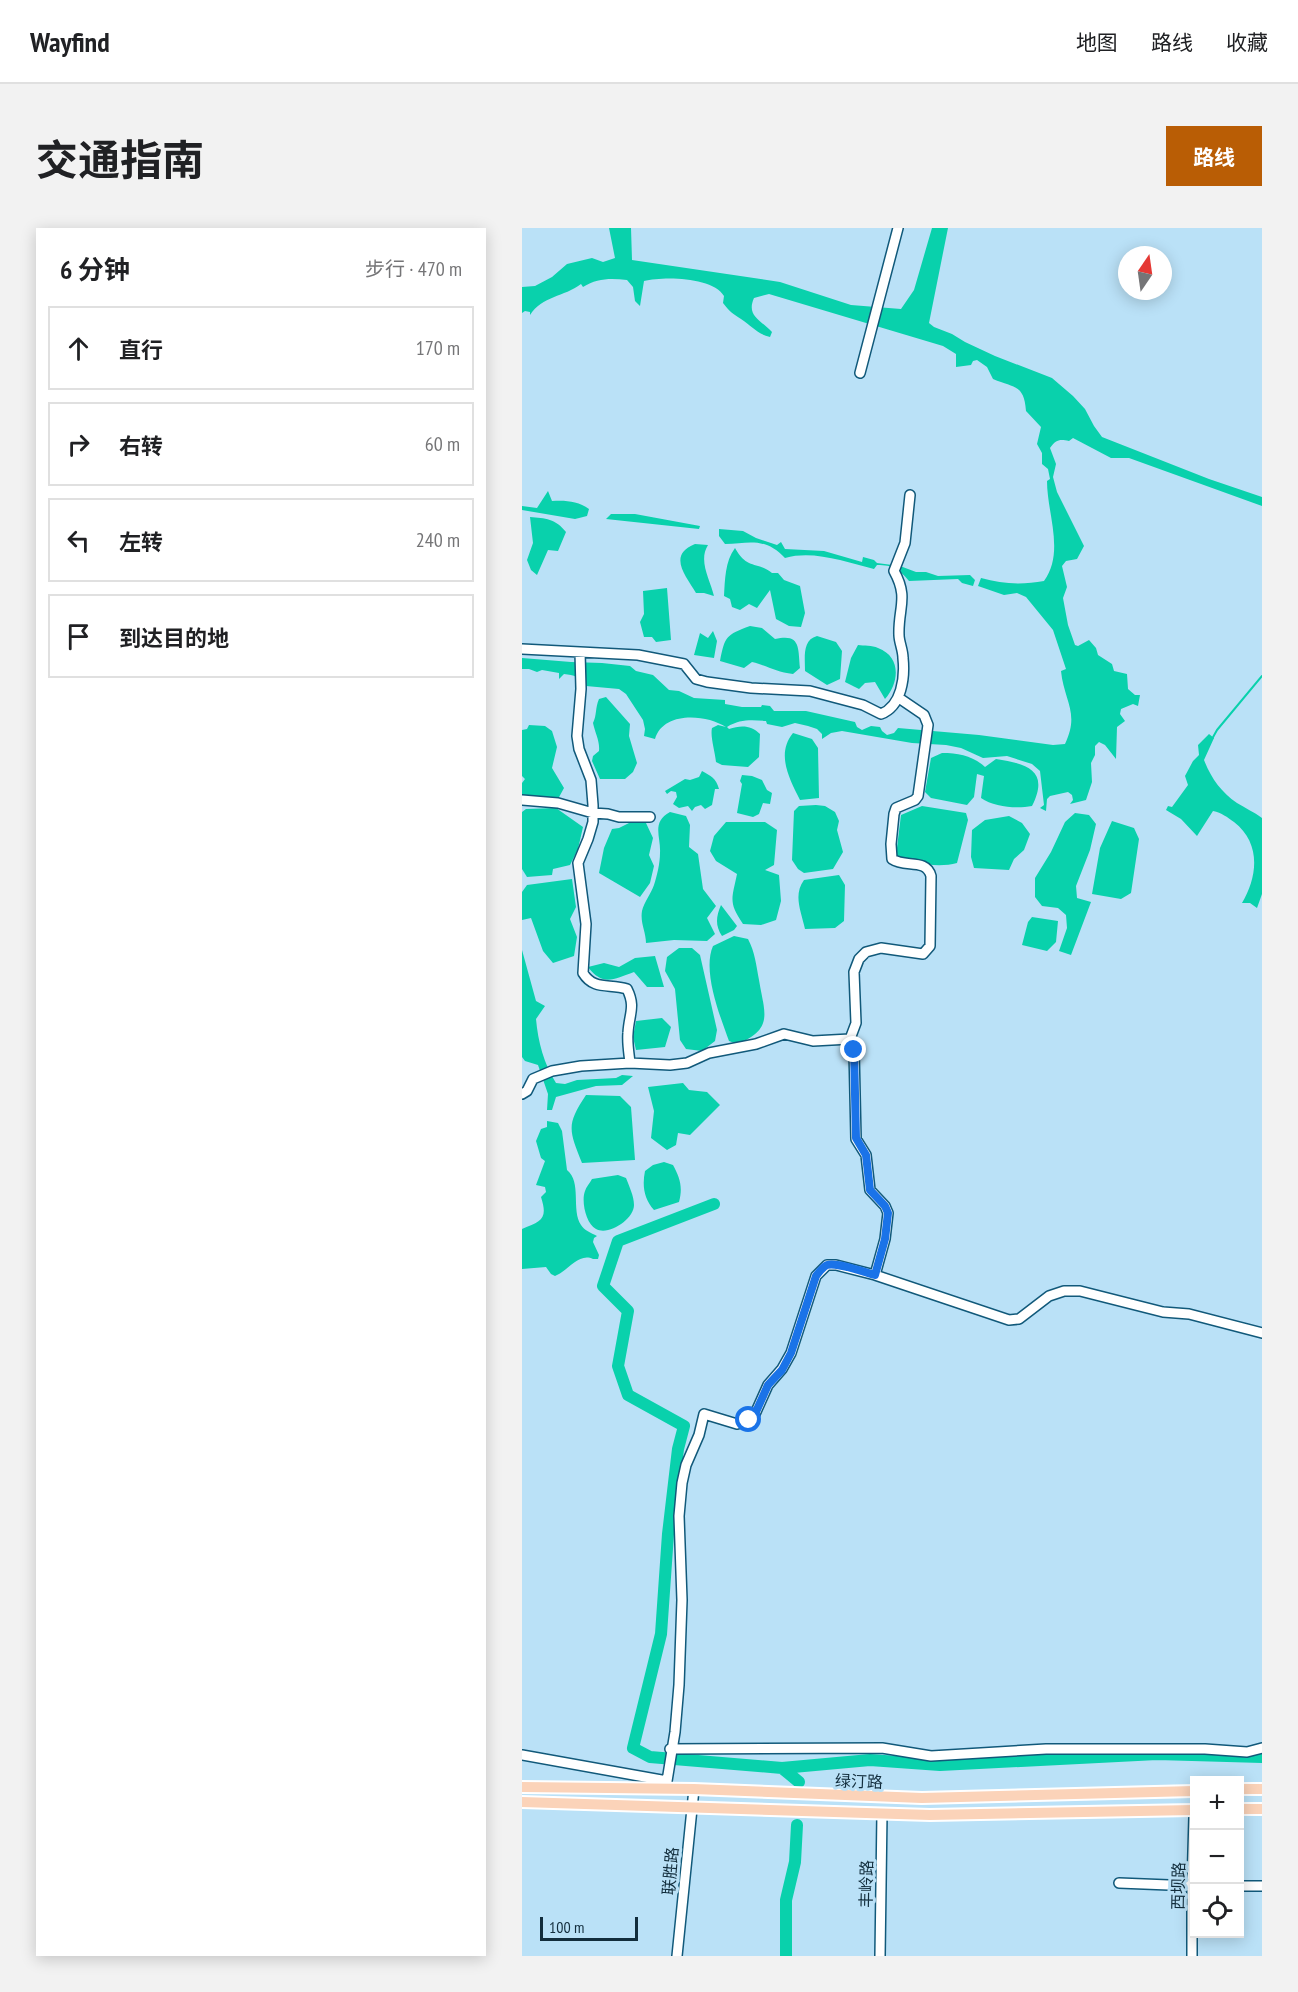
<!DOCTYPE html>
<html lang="zh">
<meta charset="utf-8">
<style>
:root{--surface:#fff;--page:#f2f2f2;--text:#202124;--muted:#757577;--line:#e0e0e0;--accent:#b95d05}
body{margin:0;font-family:"PT Sans Narrow","Noto Sans SC",sans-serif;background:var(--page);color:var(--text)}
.controls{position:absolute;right:18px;bottom:18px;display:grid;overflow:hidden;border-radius:0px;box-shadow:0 3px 15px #0003}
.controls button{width:54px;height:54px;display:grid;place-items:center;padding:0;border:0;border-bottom:2px solid var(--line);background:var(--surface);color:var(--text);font:30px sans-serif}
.compass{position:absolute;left:596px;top:18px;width:54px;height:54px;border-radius:50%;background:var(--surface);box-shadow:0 3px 15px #0003;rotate:13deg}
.scale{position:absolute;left:18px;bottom:15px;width:98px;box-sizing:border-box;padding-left:6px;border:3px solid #122d3c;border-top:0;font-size:16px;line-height:21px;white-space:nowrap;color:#122d3c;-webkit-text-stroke:4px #bae1f7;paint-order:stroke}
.stop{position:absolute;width:18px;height:18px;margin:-14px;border:4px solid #1a73e8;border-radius:50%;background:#fff}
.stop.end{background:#1a73e8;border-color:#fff;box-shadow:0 2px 6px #0008}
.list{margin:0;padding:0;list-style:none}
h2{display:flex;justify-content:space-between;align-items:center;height:78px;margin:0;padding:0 24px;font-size:26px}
h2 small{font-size:20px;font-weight:400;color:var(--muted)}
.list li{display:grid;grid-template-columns:39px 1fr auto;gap:18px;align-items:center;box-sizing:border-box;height:84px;margin:0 12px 12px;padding:0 12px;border:2px solid var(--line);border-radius:0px}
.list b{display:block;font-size:22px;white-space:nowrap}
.list em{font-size:20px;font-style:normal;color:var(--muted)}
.icon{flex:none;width:33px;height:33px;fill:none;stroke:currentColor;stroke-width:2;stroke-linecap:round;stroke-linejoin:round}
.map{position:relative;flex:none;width:740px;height:1728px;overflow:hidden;border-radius:0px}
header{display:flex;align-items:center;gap:36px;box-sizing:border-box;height:84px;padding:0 30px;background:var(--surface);border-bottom:2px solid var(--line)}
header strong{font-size:28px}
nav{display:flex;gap:33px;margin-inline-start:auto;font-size:21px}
.intro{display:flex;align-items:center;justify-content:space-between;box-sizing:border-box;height:144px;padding:0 36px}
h1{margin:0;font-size:42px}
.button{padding:15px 27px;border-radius:0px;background:var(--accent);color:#fff;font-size:21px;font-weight:700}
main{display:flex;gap:36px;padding:0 36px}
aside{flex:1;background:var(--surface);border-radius:0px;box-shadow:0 3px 15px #0003}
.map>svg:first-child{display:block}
.water{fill:#09d1ac}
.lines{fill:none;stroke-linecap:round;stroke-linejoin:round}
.stream{stroke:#09d1ac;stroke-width:2}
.river{stroke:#09d1ac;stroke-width:12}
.minor-casing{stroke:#11597a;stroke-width:12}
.major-casing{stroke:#fff;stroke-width:14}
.minor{stroke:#fff;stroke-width:9}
.major{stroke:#fbd3b9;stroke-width:10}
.route{stroke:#1a73e8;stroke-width:8}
.labels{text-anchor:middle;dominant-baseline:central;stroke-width:6;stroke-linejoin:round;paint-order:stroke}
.street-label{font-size:16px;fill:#122d3c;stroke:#bae1f7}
</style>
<header>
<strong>Wayfind</strong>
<nav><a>地图</a><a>路线</a><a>收藏</a></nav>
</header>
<div class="intro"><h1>交通指南</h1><a class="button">路线</a></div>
<main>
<aside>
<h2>6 分钟<small>步行 · 470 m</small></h2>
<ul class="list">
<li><svg class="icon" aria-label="ahead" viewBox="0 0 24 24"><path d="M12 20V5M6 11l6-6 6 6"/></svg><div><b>直行</b></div><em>170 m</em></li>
<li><svg class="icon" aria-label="right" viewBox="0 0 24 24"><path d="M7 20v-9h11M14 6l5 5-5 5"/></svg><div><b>右转</b></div><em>60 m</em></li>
<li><svg class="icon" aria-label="left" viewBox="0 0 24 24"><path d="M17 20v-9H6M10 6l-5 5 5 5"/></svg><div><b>左转</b></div><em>240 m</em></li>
<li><svg class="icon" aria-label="arrive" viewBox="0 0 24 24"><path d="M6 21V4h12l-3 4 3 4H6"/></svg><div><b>到达目的地</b></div></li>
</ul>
</aside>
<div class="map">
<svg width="740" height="1728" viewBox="0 0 740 1728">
<rect width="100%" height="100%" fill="#bae1f7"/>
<path class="water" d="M87,0H109L110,32L258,54L329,77L379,81L392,62L410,0H426L407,95L412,99L430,106L443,114L473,128L530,150L551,168L563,181L572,198L580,209L687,251L740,269V278L607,230H589L551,210L547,213C537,211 534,212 528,220L534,236L531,249L535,264L562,318L555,331L544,333L540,338L545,359L541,370L546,397L553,417L556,418L567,412L574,420L576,427L590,436L592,443L605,446L606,461L613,467H618L616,478L611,476L599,481L598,486L603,493L595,499L594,531L583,517L577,514L573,518V527L569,535L570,554L564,572L548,576L551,572L550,567L546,564L528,568L525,571L524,583L518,580L522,577L518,543L510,536L485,528L461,530L439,520L424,517L390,515L320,503L309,505L300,511V506L295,501L286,498L273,495L260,499L245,496L244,493C229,492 218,491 205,499L207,501C219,497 229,497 238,506L237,529L226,539L200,537L194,534C193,524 188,508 190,500L196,497L204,499C184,486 141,483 133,511L122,508L123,501L121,492L104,466L97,461L64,458C58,449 52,447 42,446L37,451V445L20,442L15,444L7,441H0V430L49,434L80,435L108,438L114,443L131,447L147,462L157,463L172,470L203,472V476L220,479H239L240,477L248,478L252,483H284L333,494L335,499L340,502L349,498L358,499L360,503L365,507L372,505L376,500L457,507L531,517L543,516C558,485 542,473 539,443L544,441L531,402L504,369L495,365L482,367L456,358L459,350C480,356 500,357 522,353C543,324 525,286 525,253L528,251L526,241L520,236V225L515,216L519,199L504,183C502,156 492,160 471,151L465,139L455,132L451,133L449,137L434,139V126L421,118L247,66L232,70C224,88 239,92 250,104L248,109C235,106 230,98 219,91C210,85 208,84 201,75L202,68C191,49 142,48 122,53L118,78L113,73L111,59L105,52C89,50 75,50 61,59L59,56C42,69 20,68 8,87V84L3,83L0,85V59L13,58L30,49L45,36L70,30L81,34L93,30Z
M26,263L30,273C43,272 56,273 67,281L65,288L53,291L0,282V278L15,280Z
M89,286H113L178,298L177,301L84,291Z
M8,289C23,290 34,291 44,304L36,323L26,322L15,347L9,342L5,332L11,315Z
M197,301L221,303L234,310L255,317L259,314L263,321L302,323L340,334L341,329L352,332L355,335L378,338L394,344H404L416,348L448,347L453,352L451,358L440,355L436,351L387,353C377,341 371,337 355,337L352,341C323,334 292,322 263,330C243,309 228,315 203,316L197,308Z
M173,316L186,317C176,333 188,351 192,368L182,365H174C164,348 145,327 173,316Z
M213,320C225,342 235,333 250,345H256L262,352L278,358L283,385L279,399L267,398L254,391L248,362L235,380L227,376L218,382L210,379L208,371L202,368C203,352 203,333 213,320Z
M145,360L149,412L134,414L130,409H122L118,394L122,386L121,363Z
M228,398L240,400L253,411C279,405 276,420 278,440L271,446C254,444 246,438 230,434L222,440L198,433C203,408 204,407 228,398Z
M191,403L195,413L192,430L172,427L178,405L186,410Z
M295,408L314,414L320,423L318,451L305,457L283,443C283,430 280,412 295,408Z
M336,417C342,418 350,417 356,420C380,429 377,455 363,471L353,454L343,455L337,461L323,454L329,430Z
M84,469L108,496L107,508L115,535L111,544L103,551H78L70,533L71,528L77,523C78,513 73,505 71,495C75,487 73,480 77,471Z
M7,497L23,498L30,503L35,519L30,540L42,560L36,571L0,570V555L3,551L0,548V502L5,501Z
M271,505L290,511L296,520L297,570L278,572C267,550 254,526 271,505Z
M687,506L692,510L682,532C689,550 699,564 715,575C723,580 732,584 740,590V666L735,680L728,675H720C736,648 739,615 712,594C705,589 700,585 691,583L675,608L659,591L644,582L646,578L650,579L666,557L663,548L671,533L677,527L676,517Z
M420,525C437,525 451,528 463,539L474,531C505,536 528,542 510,578C494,581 472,579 459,570L462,548L455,546L452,569L445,577L409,570L403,564L409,530Z
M180,543C189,548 194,550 197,561H193L190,577L183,581L179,577L173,579L170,583L166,578L157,580L151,576L155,569L154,564L149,563L145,566L143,563L163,551L168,552L177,549Z
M220,547L230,548L240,552L245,562L250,565L248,576L241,575L237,586L231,589L215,585L220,556L218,553Z
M294,577L303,578L313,584L317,593L315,602L321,624L311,641L282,645L276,641L270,632L272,583L277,578Z
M400,578L444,585L446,592L435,635C417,640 392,636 374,628L379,587Z
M34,580L61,599L56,621L48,637L31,641L30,647L5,649L0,641V584L4,581Z
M148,584L164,588L168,597L167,619L176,626L181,661L194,678L185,690L193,706L185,713L152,712L124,715C124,704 118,695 120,683C122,674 129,666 132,657C135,648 138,635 138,625C139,609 129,594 148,584Z
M553,585L567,587L574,596L568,622L554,658L555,670L569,674L549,727L537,723L545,700L544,687L536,680L520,678L513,669V650L529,624L543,594Z
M487,588L500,595L508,606L502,622L492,631L487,642L452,640L449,629L450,602L463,592Z
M590,593L612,600L617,611L609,665L599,671L570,666L578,620Z
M109,594L124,595L131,610L127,627L132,638L128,655L118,669L77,645L82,620L90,601L97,600Z
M204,594H243L255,602L252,637L243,642L257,647L259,673L254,692L239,697L221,696C206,674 210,671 215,646L194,633L188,623L192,608Z
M317,647L323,657L322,693L313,700L283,701C279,683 271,667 282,652Z
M50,651L54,679L48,691L55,709L52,728L31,735L21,723L9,690L0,692V664L5,657Z
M199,677L215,698L212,702L200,708C193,697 194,689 199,677Z
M510,689L536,693L534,714L525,723L500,717L506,694Z
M212,708L226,711C233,724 234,737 237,752C242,784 253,801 215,816L207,813C198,788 180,743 191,718Z
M157,720H170L178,727L195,802L193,813L180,823L164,821L158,812L153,761L143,743L145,729Z
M0,722L14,773L23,778L14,791C16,814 22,836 34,855L43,856L55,852L94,850L100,847L111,848L100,857L74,858L34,869L30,882H25L26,866L16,837L3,833L0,829Z
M133,728L142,759H125L112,744C92,751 81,759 66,739L82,735L97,739L113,730Z
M140,790L149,799L143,819L114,822L111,809L114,793Z
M161,855L167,862L185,864L198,877L168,907L156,905L154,917L145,922L129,910L132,883L126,859Z
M64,867L98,868L109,879L113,932L60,935C47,902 44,897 64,867Z
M25,893L36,895L40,903L45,942C60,954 49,982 59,997C62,1002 69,1005 75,1008L72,1010L71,1014L77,1027L76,1031H71C57,1024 46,1043 33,1048L29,1046L24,1039L0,1041V1001C20,993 26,991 19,969L24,964L23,959L14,957L23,933L19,930L14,913L19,901L25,899Z
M142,934L151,937C158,950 161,959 157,974L132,982C122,971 120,958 123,943L131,937Z
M96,947L104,950C107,958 112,968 112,977C112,991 87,1008 74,1001C64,996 59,973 63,963C64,959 68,955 70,951Z"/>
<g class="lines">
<path class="stream" d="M690,511L695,502L740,448"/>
<path class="river" d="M192,976L96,1013L81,1058L106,1083L96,1138L106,1167L162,1198L156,1221L146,1306L139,1406L111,1520L128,1529L260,1540L277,1554
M260,1540L348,1532L418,1537L635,1526L740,1529
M264,1728V1672L273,1634L275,1597"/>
<g class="minor-casing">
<path id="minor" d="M338,145L376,0
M0,421L116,427L162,436L174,451L185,454L229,460L288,463L341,477L359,486C380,478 383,449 381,430C381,422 377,414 377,407C376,380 387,370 372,343L383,315L388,267
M58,424L59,461L55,508L57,521L69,552L71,577V594L66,611L56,635L64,696L61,745C72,763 88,755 105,761C114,779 107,786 106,805C105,815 107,825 108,835
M0,572L36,575L71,585L86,586L97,589H128
M0,866L5,863L11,851L30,843L59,838L108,835L148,837L165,835L187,825L234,816L262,806L291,813L328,811
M353,1047L363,1011L366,985L363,978L348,962L344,927L334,911L332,822L328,811L334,795L332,744L337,731L344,724L359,720L401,726L408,718L409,648C404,630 383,640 370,631L369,616L372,586L374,580L393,572L396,568L406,497L402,487L377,470
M148,1521L360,1520L409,1528L524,1521H683L725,1524L740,1520
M0,1527L145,1553L153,1504L157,1457L160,1372L157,1288L160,1255L164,1237L177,1207L182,1186L215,1196L227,1192L233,1186L246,1157L260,1141L269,1125L294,1048L305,1037H314L353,1047L487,1092L497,1091L527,1068L542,1063H558L641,1084L667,1086L740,1105
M597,1655L672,1658
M718,1658H740
M155,1728L172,1561
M358,1728L360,1585
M670,1728V1658L672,1589"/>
</g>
<g class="major-casing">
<path id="major" d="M0,1559L172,1561L400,1570L672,1563
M718,1561H740
M0,1574L408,1587L672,1582
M718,1581H740"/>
</g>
<use href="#minor" class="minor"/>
<use href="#major" class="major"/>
</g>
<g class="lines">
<path class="route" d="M227,1192L233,1186L246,1157L260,1142L269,1125L294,1048C297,1044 301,1039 305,1037C315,1034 342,1044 353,1047L363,1011L366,985L363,978L348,962L344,927L334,910L332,822"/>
</g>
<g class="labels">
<g class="street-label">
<text transform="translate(337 1553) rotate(2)">绿汀路</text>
<text transform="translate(148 1643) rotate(-85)">联胜路</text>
<text transform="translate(344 1656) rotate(-89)">丰岭路</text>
<text transform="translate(656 1658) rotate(-89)">西坝路</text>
</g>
</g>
</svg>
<div class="controls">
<button>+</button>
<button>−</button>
<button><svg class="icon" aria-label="locate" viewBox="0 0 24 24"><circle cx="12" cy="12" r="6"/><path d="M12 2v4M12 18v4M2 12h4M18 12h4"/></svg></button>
</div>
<svg class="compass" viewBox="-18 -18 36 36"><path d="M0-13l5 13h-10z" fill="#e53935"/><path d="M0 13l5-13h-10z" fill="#757577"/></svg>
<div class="scale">100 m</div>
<div class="stop" style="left:227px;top:1192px"></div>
<div class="stop end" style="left:332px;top:822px"></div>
</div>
</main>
